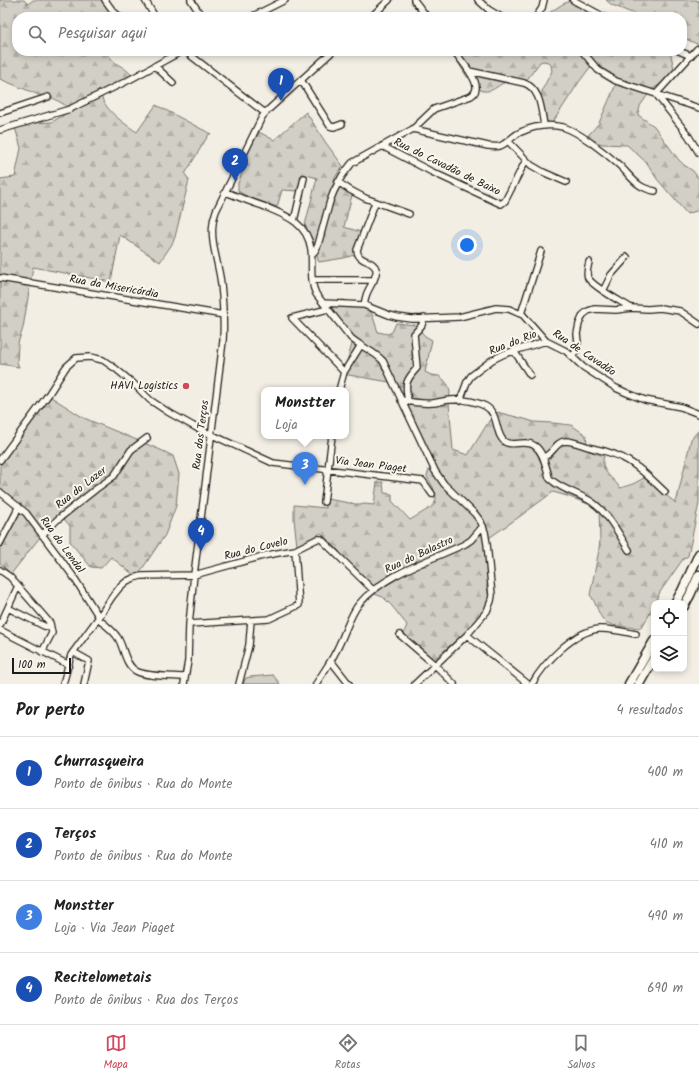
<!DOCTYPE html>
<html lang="pt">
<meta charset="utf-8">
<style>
:root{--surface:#fff;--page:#f6f6f6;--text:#222;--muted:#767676;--line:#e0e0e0;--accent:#d1495b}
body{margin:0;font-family:Kalam,sans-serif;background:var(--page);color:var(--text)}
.controls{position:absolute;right:12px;bottom:12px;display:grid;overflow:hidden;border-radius:8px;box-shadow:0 2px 6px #0003}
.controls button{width:36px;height:36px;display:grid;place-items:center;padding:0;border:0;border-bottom:1px solid var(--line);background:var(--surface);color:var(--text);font:20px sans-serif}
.scale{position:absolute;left:12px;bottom:10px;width:59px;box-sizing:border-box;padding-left:4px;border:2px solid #1c1c1c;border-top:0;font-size:11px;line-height:14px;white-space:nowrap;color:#1c1c1c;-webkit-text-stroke:3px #fbf7ec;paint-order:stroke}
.you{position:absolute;left:467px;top:245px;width:14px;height:14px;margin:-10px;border:3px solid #fff;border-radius:50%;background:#1a73e8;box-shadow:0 0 0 6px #1a73e833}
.badge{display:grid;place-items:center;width:26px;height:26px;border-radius:50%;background:var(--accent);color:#fff;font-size:13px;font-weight:700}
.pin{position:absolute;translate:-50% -33px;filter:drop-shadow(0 1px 2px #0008)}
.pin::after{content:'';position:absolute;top:21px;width:14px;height:12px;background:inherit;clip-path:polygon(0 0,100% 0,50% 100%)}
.popup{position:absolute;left:261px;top:387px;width:88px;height:52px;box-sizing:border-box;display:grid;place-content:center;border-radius:8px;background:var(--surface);filter:drop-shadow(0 1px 3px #0005);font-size:13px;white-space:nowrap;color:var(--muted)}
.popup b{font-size:15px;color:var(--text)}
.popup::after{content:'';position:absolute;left:50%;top:100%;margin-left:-8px;border:8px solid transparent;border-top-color:var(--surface)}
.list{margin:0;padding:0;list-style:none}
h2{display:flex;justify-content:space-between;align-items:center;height:52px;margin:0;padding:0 16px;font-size:17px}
h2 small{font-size:13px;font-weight:400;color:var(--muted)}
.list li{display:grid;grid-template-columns:26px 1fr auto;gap:12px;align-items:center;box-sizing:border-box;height:72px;padding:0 16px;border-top:1px solid var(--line)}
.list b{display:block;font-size:15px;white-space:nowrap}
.list p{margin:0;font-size:13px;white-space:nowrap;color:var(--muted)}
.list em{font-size:13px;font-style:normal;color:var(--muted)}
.icon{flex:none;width:22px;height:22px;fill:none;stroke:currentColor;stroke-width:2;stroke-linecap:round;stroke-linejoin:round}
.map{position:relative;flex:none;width:699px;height:684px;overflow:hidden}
.search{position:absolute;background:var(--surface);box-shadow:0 2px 6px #0003;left:12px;right:12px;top:12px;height:44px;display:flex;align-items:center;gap:10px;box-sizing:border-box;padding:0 14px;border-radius:16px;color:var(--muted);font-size:15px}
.sheet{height:340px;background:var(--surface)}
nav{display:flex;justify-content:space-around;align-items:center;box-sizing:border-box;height:56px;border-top:1px solid var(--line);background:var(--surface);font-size:11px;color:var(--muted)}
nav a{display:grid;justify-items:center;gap:2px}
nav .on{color:var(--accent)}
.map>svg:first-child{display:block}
.forest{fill:url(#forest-firs);stroke:#777671}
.pitch{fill:#d2cfc6;stroke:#777671}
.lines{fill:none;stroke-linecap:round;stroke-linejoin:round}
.minor-casing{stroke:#1c1c1c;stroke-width:8}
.highway-casing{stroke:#1c1c1c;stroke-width:11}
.minor{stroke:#fbf7ec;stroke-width:5.5}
.highway{stroke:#fbf7ec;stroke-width:8}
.poi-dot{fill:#d1495b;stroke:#fbf7ec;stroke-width:1.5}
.labels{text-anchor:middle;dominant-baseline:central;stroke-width:4;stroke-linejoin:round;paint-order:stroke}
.street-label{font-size:11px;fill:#1c1c1c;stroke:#fbf7ec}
.poi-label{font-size:11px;fill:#1c1c1c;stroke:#fbf7ec;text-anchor:end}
</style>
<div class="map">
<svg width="699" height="684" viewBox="0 0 699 684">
<defs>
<pattern id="forest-firs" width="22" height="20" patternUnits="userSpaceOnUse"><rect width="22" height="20" fill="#d2cfc6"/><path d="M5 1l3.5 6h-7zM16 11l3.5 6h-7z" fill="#b4b1aa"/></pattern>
</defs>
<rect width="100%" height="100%" fill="#f2eee4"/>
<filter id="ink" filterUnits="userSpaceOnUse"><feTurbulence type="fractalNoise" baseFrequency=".025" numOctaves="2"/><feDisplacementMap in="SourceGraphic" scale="8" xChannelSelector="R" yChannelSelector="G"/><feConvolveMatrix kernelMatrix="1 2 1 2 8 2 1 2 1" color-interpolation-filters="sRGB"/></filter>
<g filter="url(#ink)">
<path class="forest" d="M0,0H24L28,4L33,0H103L107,7L116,17H17V51H107C111,65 125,65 132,76L100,92C103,109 123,123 137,132L156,105L211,134H209L185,174L189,180L175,237L172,244L160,262L120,235L111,282L33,267L23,328L18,343L17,362L19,367L0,364V179L15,177L21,148L14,124L52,122L67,113L65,105L53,98L39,95L0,79Z
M606,0H697L699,4V45L682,37V17H642L612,5Z
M572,1L597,17H542C553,12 560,3 572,1Z
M451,51H670L675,73L664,82L651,90L640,106L638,115L654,126L678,159L684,165L693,171L699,179V210L687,214L657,179L647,163L627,145L603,144L585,141V139L599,123L616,84L591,66L579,82L549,128L540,101L543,88L552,71L551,65L548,62L543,61L540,62L526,81C519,81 512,80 506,82C495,86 495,92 482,91L478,87L474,79L467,77Z
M306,112L326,143L343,166L336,176L333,182L352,195L344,227L361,232L354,255L344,258L319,262L318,260L314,243L305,225L317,178L303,174L299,191L282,190L277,207L248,197L238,191V183L241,176L243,162L249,147L257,131L274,140Z
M344,300L366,307L372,314L378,332L388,334L392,332L396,323L415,325L425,336L432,340L425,372L431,375L439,376L444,380L448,385L450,392L449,403L453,450L468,455L489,421L497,412L528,420L534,422L552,423L571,425L586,435L587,443L586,450L604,456C599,472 613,477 620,488L633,484L644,478L676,503L691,439L699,430V503L688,556L683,559L660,592L648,617L641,628C631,627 607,628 602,618C597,611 596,602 590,595L598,555L600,541L599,508L567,496L553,492L519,517L486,540L488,577L487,587L489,598L484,611L472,627L433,660L403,635L407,625L392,606L383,597L380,596L372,593L341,559L339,551L321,533L297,546L294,519V505L326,508L327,499L361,505L364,504L374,505L377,482H383L384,493L392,494V501L410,520L430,508L434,505L436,499L433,487L430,482L427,476L432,461L395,383L343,374L353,341L333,313L332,306L335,301Z
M48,395L84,418L163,451L173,456L179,474L176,506L165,535L140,572L134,575L111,557L101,568L91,567L70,542V526L59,513L11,574L0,563V545L22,506L0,489V466Z"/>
<path class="pitch" d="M273,675L280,684H243L246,678L250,677Z"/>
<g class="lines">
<g class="minor-casing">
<path id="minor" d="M105,0L113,11L120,17
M145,0L155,17
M191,0L202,17
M414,0L427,17
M478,0L489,10L501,17
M573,0L604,17
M251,17L285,0
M371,17L389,0
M536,17L542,8L544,0
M185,51L265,113
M582,51L598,70L616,81L699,108
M679,51L691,56
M155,66L173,83
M469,71L524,83C541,89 541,110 544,125
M301,80L330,126L334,127L342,124
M656,94L688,135L699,153
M656,94L697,49
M0,113L48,97
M413,129L488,146C492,146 497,147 500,146C508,143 513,135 521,132C534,126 549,124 563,127C578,131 607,154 619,165C632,177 636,188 655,191
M0,130L70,109L129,80L182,51
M508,141L531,165L543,172L566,182
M382,146L432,172L501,204L505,201L526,160
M338,182L350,190L365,198L409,214
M226,192C238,197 251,202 263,206C285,215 307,222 311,249C313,264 309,280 316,294L351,338C361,347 374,351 383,361L435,471L444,484L475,514L481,522L485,532L487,544L492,595L491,601L487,611L467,635L415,684
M294,221L304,178
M312,254L315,251L318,245L330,201L334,191L342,176L352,163L413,129L434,109L471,96C474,94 476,92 476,88C477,78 460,59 454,51
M589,262C588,266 586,274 588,278C593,287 622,302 631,308
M0,278L224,315
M312,280H374
M603,291L611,275L627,257
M323,303L364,305L389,315L397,317L412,319L459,317L496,308L509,309L523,315L546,341L566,351L583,367L616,388L627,393L645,400L681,407L699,414
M364,305C365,302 365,299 366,296C368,288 378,277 376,269C373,259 358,263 357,250L375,203
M328,309L292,318L344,372
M521,314L541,251
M514,351L530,375
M572,357L576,351L578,342L577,334L579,324L583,315L588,311L594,309L616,310L632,308L648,309L660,308L680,311L699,324
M339,390L344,372L361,345
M401,400C411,402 422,404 432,403C438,403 444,400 450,400C461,399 475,401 485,406C500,414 494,434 505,442C512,447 525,439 535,446C543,452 545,464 548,473C548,474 549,478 550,479C551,480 553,481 554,482C566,491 580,494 592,502C609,514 618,533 629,550
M408,401C405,384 405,381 417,368L414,334L422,325L424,318
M460,401L467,382L471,376L492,360L504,354L546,341
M543,457C552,456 555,442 565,441C573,441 582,445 589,447C598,450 607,451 616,455C635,462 650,478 665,492
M0,460L48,395L66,367L76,358L90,357L103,360L116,369L133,383L150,400L168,412L195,427L273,463L423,481L432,494
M0,492L26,513L73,576L99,617
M324,502L332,436
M42,535L57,520L96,489L114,476L131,450L147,438
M0,543L16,513L18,506
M0,570L10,577L50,623L52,633L42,652
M8,608L44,626L50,627
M98,619C106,625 113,630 118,638C124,648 125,665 136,671C146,677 173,676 185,677
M189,624L269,619L299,605L295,550
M0,625L18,586
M0,630L69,665
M400,635L435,665L454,684
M467,635L528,684
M73,652L89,661L84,684
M331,661L349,684
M63,684L71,655L79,644L99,617L112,597L120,587L127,581L134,578L141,576L194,575L267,555L295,550L317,539H321L373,590
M184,684L188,661L189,624L194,575L223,341C224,322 223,303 221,284C219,264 210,243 213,223C213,219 215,215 216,211L262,117L268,110L333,51
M239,684L249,645L251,620
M316,684C324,671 333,659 339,645C346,631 350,615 359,604C384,574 431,560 465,544L471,540L483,526
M532,684C544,663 574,631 599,629C610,628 625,632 636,634"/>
</g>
<g class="highway-casing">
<path id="highway" d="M675,603L682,591L699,554
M684,606L690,595L699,575
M629,684L654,641
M639,684L654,658"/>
</g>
<use href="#minor" class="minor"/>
<use href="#highway" class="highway"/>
</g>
</g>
<circle class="poi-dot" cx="186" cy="386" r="4"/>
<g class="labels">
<g class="street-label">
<text transform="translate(447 167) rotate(26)">Rua do Cavadão de Baixo</text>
<text transform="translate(114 287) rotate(10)">Rua da Misericórdia</text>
<text transform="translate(513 343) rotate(-21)">Rua do Rio</text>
<text transform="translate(584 353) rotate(34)">Rua de Cavadão</text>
<text transform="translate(201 435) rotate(-83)">Rua dos Terços</text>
<text transform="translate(371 465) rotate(7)">Via Jean Piaget</text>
<text transform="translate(81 488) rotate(-38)">Rua do Lazer</text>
<text transform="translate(62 545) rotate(54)">Rua do Lendal</text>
<text transform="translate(256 549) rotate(-14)">Rua do Covelo</text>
<text transform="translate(419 555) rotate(-25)">Rua do Balastro</text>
</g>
<g class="poi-label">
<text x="178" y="386">HAVI Logistics</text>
</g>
</g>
</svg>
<div class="controls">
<button><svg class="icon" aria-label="locate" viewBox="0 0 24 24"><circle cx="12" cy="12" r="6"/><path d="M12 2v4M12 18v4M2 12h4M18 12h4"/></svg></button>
<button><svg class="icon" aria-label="layers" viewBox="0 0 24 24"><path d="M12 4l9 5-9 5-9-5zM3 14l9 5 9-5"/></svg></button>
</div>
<div class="scale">100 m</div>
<div class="you"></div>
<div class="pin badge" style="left:281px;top:101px;background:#1a4fb4">1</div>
<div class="pin badge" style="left:235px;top:181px;background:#1a4fb4">2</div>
<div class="pin badge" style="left:305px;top:485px;background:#3f7fe0">3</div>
<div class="popup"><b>Monstter</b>Loja</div>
<div class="pin badge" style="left:201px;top:551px;background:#1a4fb4">4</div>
<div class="search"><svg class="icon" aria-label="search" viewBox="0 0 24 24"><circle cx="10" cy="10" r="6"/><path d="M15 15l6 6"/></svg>Pesquisar aqui</div>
</div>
<section class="sheet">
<h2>Por perto<small>4 resultados</small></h2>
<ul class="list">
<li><span class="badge" style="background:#1a4fb4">1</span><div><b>Churrasqueira</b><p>Ponto de ônibus · Rua do Monte</p></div><em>400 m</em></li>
<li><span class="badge" style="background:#1a4fb4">2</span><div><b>Terços</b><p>Ponto de ônibus · Rua do Monte</p></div><em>410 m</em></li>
<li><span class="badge" style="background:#3f7fe0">3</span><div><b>Monstter</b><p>Loja · Via Jean Piaget</p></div><em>490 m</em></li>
<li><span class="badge" style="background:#1a4fb4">4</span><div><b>Recitelometais</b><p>Ponto de ônibus · Rua dos Terços</p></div><em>690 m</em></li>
</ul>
</section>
<nav>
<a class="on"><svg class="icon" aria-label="map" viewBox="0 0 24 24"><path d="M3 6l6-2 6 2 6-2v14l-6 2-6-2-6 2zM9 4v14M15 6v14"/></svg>Mapa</a>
<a><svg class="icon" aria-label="directions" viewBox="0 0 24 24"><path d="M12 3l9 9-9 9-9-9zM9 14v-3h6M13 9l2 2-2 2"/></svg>Rotas</a>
<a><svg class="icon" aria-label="saved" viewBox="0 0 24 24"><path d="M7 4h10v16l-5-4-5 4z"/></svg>Salvos</a>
</nav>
